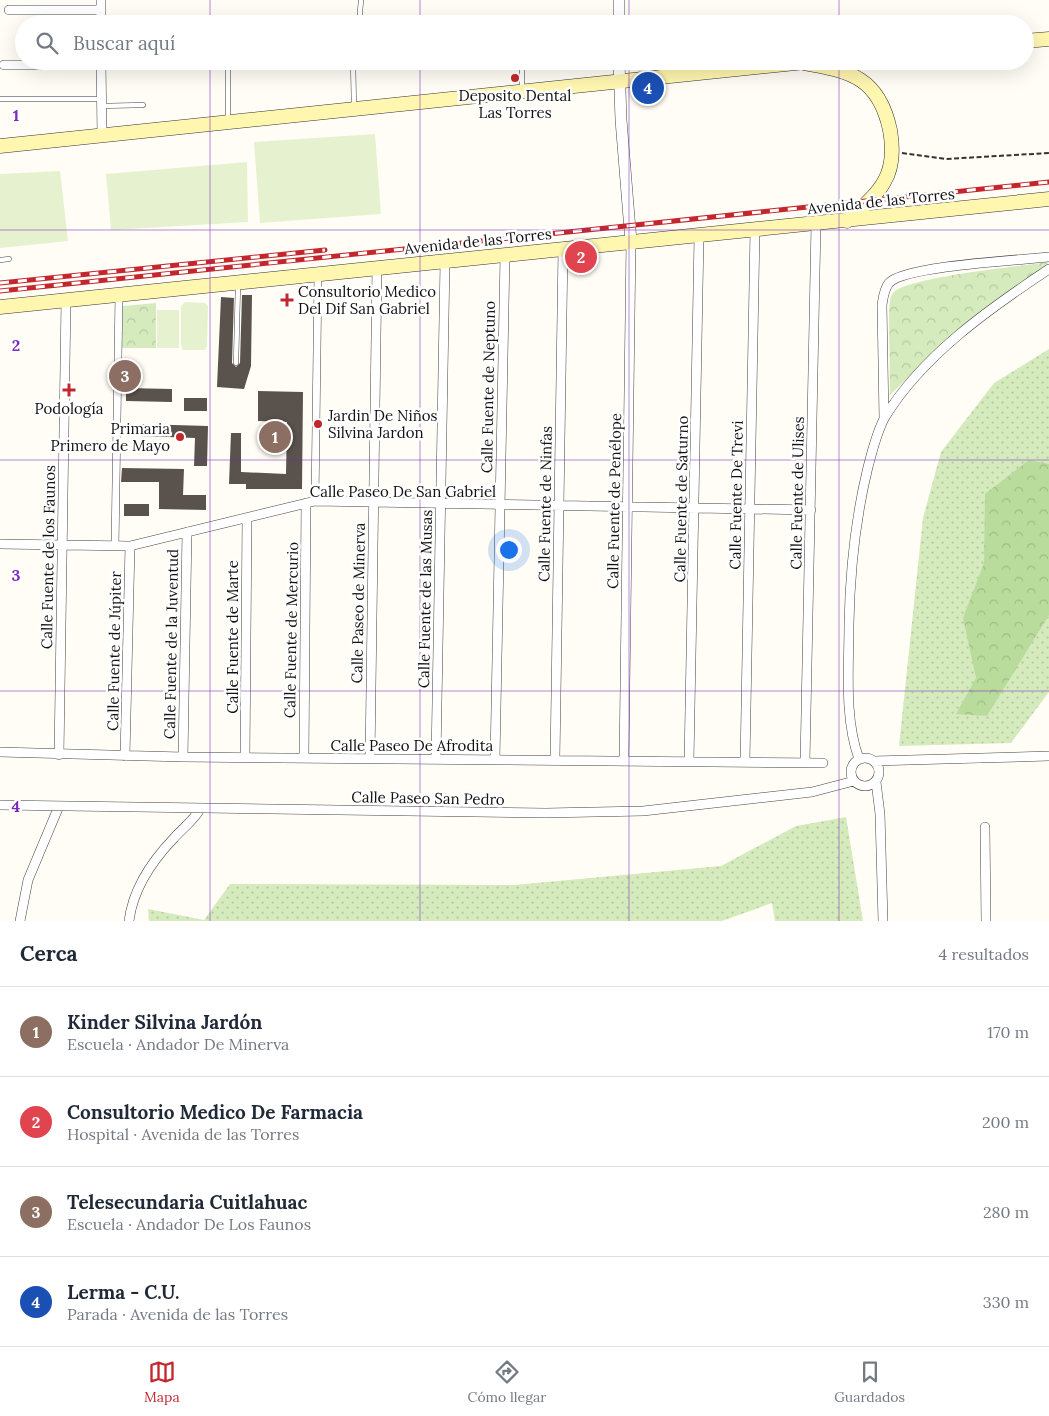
<!DOCTYPE html>
<html lang="es">
<meta charset="utf-8">
<style>
:root{--surface:#fff;--page:#f2f2f3;--text:#1f2937;--muted:#747a83;--line:#e0e1e3;--accent:#c4262e}
body{margin:0;font-family:Lora,serif;background:var(--page);color:var(--text)}
.you{position:absolute;left:508px;top:549px;width:18px;height:18px;margin:-12px;border:4px solid #fff;border-radius:50%;background:#1a73e8;box-shadow:0 0 0 8px #1a73e833}
.badge{display:grid;place-items:center;width:32px;height:32px;border-radius:50%;background:var(--accent);color:#fff;font-size:16px;font-weight:700}
.pin{position:absolute;translate:-50% -50%;border:2px solid #fff;box-shadow:0 1px 5px #0006}
.list{margin:0;padding:0;list-style:none}
h2{display:flex;justify-content:space-between;align-items:center;height:65px;margin:0;padding:0 20px;font-size:21px}
h2 small{font-size:16px;font-weight:400;color:var(--muted)}
.list li{display:grid;grid-template-columns:32px 1fr auto;gap:15px;align-items:center;box-sizing:border-box;height:90px;padding:0 20px;border-top:1px solid var(--line)}
.list b{display:block;font-size:19px;white-space:nowrap}
.list p{margin:0;font-size:16px;white-space:nowrap;color:var(--muted)}
.list em{font-size:16px;font-style:normal;color:var(--muted)}
.icon{flex:none;width:28px;height:28px;fill:none;stroke:currentColor;stroke-width:2;stroke-linecap:round;stroke-linejoin:round}
.map{position:relative;flex:none;width:1049px;height:921px;overflow:hidden}
.search{position:absolute;background:var(--surface);box-shadow:0 5px 20px #0002;left:15px;right:15px;top:15px;height:55px;display:flex;align-items:center;gap:12px;box-sizing:border-box;padding:0 18px;border-radius:28px;color:var(--muted);font-size:19px}
.sheet{height:425px;background:var(--surface)}
nav{display:flex;justify-content:space-around;align-items:center;box-sizing:border-box;height:70px;border-top:1px solid var(--line);background:var(--surface);font-size:14px;color:var(--muted)}
nav a{display:grid;justify-items:center;gap:2px}
nav .on{color:var(--accent)}
.map>svg:first-child{display:block}
.grass{fill:url(#grass-dots)}
.forest{fill:url(#forest-crowns)}
.park{fill:url(#park-crowns)}
.pitch{fill:#e6f2cf}
.building{fill:#5a524d}
.lines{fill:none;stroke-linecap:round;stroke-linejoin:round}
.service-casing{stroke:#444;stroke-width:5.5}
.pedestrian-casing{stroke:#444;stroke-width:8}
.minor-casing{stroke:#444;stroke-width:10}
.tertiary-casing{stroke:#444;stroke-width:12}
.secondary-casing{stroke:#333;stroke-width:15}
.path{stroke:#333;stroke-width:2;stroke-dasharray:5 2.5;stroke-linecap:butt}
.service{stroke:#fff;stroke-width:4.5}
.pedestrian{stroke:#fff;stroke-width:7}
.minor{stroke:#fff;stroke-width:9}
.tertiary{stroke:#fff;stroke-width:11}
.secondary{stroke:#fff6b0;stroke-width:14}
.rail-casing{stroke:#c4262e;stroke-width:5}
.rail{stroke:#fff;stroke-width:3;stroke-dasharray:9;stroke-linecap:butt}
.grid{fill:none;stroke:#7b2cbf;stroke-width:1;stroke-opacity:0.55}
.poi-dot{fill:#c4262e;stroke:#fff;stroke-width:2}
.labels{text-anchor:middle;dominant-baseline:central;stroke-width:5;stroke-linejoin:round;paint-order:stroke}
.poi-label{font-size:15px;fill:#111;stroke:#fff}
.street-label{font-size:15px;fill:#111;stroke:#fff}
.grid-label{font-size:16px;text-anchor:middle;font-weight:bold;fill:#7b2cbf;stroke:#fff;stroke-width:5;stroke-linejoin:round;paint-order:stroke}
</style>
<div class="map">
<svg width="1049" height="921" viewBox="0 0 1049 921">
<defs>
<pattern id="grass-dots" width="8" height="8" patternUnits="userSpaceOnUse" patternTransform="scale(1.25)"><rect width="8" height="8" fill="#d5ebbd"/><path d="M2 2h.1M6 6h.1" fill="none" stroke="#b6c8a1" stroke-width="1.8" stroke-linecap="round"/></pattern>
<pattern id="forest-crowns" width="20" height="18" patternUnits="userSpaceOnUse" patternTransform="scale(1.25)"><rect width="20" height="18" fill="#b9dc9c"/><path d="M2 6a3 3 0 1 1 6 0M12 15a3 3 0 1 1 6 0" fill="none" stroke="#9ebc85"/></pattern>
<pattern id="park-crowns" width="20" height="18" patternUnits="userSpaceOnUse" patternTransform="scale(1.25)"><rect width="20" height="18" fill="#d5ebbd"/><path d="M2 6a3 3 0 1 1 6 0M12 15a3 3 0 1 1 6 0" fill="none" stroke="#b6c8a1"/></pattern>
</defs>
<rect width="100%" height="100%" fill="#fffdf5"/>
<path class="grass" d="M1049,349V692L1011,743L899,746L923,518L941,452L994,383Z
M846,817L863,921H775L772,903L722,921H149L148,909L204,920L230,884L514,885L721,866L796,826Z"/>
<path class="forest" d="M1029,460L1049,464V615L987,716L956,714L976,678L963,618L984,563L985,494Z"/>
<path class="park" d="M1049,262L928,358L890,395L889,312C890,305 889,298 893,293C906,277 1023,266 1049,262Z
M156,303V348H122L123,306Z"/>
<path class="pitch" d="M375,134L381,214L260,223L254,142Z
M247,162L248,222L111,230L106,174Z
M60,171L68,241L0,248V174Z
M185,302L205,303L208,306L207,346L205,350H183L181,345V306Z
M157,310H179V348H157Z"/>
<path class="building" d="M242,295H252L251,366L244,389L217,387L221,297L234,298L232,363L236,367L240,363Z
M126,388L172,389V402L126,401Z
M258,391L303,392L302,489H246V484H229L231,433H241V472L286,474L287,422L258,421Z
M184,398H207V411H184Z
M139,424L208,426L207,466H194L195,438L139,436Z
M122,468L184,469L183,495H206V510L159,509V482H121Z
M124,504H149V516H124Z"/>
<g class="lines">
<g class="service-casing">
<path id="service" d="M359,24L361,0
M228,61V120
M353,61L354,107
M522,61V90
M0,99H101
M101,106L143,105
M0,260L9,259
M236,363L238,285"/>
</g>
<g class="pedestrian-casing">
<path id="pedestrian" d="M315,501L318,274
M115,546L119,295"/>
</g>
<g class="minor-casing">
<path id="minor" d="M9,10H101
M101,24V0
M101,61L102,135
M4,65H100
M884,419L882,305C883,298 884,289 889,283C904,266 1021,260 1049,257
M0,544L130,546L315,501L811,510
M0,752L183,757L823,763
M59,755L66,300
M125,756L130,546
M183,757L187,532
M245,757L247,519
M851 772a14 14 0 1 1 28 0a14 14 0 1 1-28 0Z
M304,758L306,503
M370,758L377,267
M436,758L445,262
M495,759L505,256
M555,759L563,249
M859,759C844,718 849,668 849,624C850,570 855,520 868,467C872,452 877,431 885,417C923,355 989,309 1049,269
M624,761L631,242
M689,761L699,237
M745,761L755,230
M874,761L1049,756
M805,762L816,224
M876,782L880,814L883,921
M0,805L546,813L643,811L812,792L854,781
M985,827L986,921
M20,921L28,880L59,806
M129,921C133,888 152,861 174,838C183,828 194,820 200,809"/>
</g>
<g class="tertiary-casing">
<path id="tertiary" d="M619,24V0
M619,61L621,120L631,242"/>
</g>
<g class="secondary-casing">
<path id="secondary" d="M1025,41L1049,39
M804,63C851,71 879,78 890,130C893,147 893,167 884,182C876,197 859,210 847,221
M0,146L815,61
M0,307L1049,199"/>
</g>
<path class="path" d="M902,153L946,159L1049,153"/>
<use href="#service" class="service"/>
<use href="#pedestrian" class="pedestrian"/>
<use href="#minor" class="minor"/>
<use href="#tertiary" class="tertiary"/>
<use href="#secondary" class="secondary"/>
<g class="rail-casing">
<path id="rail" d="M0,283L325,250
M0,291L1049,182"/>
</g>
<use href="#rail" class="rail"/>
</g>
<path class="grid" d="M210,0V24M420,0V24M629,0V24M839,0V24M210,61V921M420,61V921M629,61V921M839,61V921M0,230H1049M0,460H1049M0,691H1049"/>
<g class="poi-dot">
<circle cx="515" cy="78" r="5"/>
<path d="M284.5 292.5h5v5h5v5h-5v5h-5v-5h-5v-5h5z"/>
<path d="M66.5 382.5h5v5h5v5h-5v5h-5v-5h-5v-5h5z"/>
<circle cx="318" cy="424" r="5"/>
<circle cx="180" cy="437" r="5"/>
</g>
<g class="labels">
<g class="poi-label">
<text x="515" y="95">Deposito Dental<tspan x="515" dy="17">Las Torres</tspan></text>
<text x="298" y="291" text-anchor="start">Consultorio Medico<tspan x="298" dy="17">Del Dif San Gabriel</tspan></text>
<text x="69" y="408">Podología</text>
<text x="328" y="415" text-anchor="start">Jardin De Niños<tspan x="328" dy="17">Silvina Jardon</tspan></text>
<text x="170" y="428" text-anchor="end">Primaria<tspan x="170" dy="17">Primero de Mayo</tspan></text>
</g>
<g class="street-label">
<text transform="translate(881 201) rotate(-6)">Avenida de las Torres</text>
<text transform="translate(478 241) rotate(-6)">Avenida de las Torres</text>
<text transform="translate(488 387) rotate(-89)">Calle Fuente de Neptuno</text>
<text x="403" y="491">Calle Paseo De San Gabriel</text>
<text transform="translate(797 493) rotate(-89)">Calle Fuente de Ulises</text>
<text transform="translate(736 495) rotate(-89)">Calle Fuente De Trevi</text>
<text transform="translate(681 499) rotate(-89)">Calle Fuente de Saturno</text>
<text transform="translate(614 501) rotate(-89)">Calle Fuente de Penélope</text>
<text transform="translate(545 504) rotate(-89)">Calle Fuente de Ninfas</text>
<text transform="translate(48 557) rotate(-89)">Calle Fuente de los Faunos</text>
<text transform="translate(425 599) rotate(-89)">Calle Fuente de las Musas</text>
<text transform="translate(358 603) rotate(-89)">Calle Paseo de Minerva</text>
<text transform="translate(291 630) rotate(-89)">Calle Fuente de Mercurio</text>
<text transform="translate(232 637) rotate(-90)">Calle Fuente de Marte</text>
<text transform="translate(171 644) rotate(-89)">Calle Fuente de la Juventud</text>
<text transform="translate(114 651) rotate(-89)">Calle Fuente de Júpiter</text>
<text x="412" y="745">Calle Paseo De Afrodita</text>
<text transform="translate(428 798) rotate(1)">Calle Paseo San Pedro</text>
</g>
</g>
<g class="grid-label">
<text x="16" y="121">1</text>
<text x="16" y="351">2</text>
<text x="16" y="581">3</text>
<text x="16" y="812">4</text>
</g>
</svg>
<div class="you"></div>
<div class="pin badge" style="left:275px;top:437px;background:#8d6e63">1</div>
<div class="pin badge" style="left:581px;top:257px;background:#e0444e">2</div>
<div class="pin badge" style="left:125px;top:376px;background:#8d6e63">3</div>
<div class="pin badge" style="left:648px;top:88px;background:#1a4fb4">4</div>
<div class="search"><svg class="icon" aria-label="search" viewBox="0 0 24 24"><circle cx="10" cy="10" r="6"/><path d="M15 15l6 6"/></svg>Buscar aquí</div>
</div>
<section class="sheet">
<h2>Cerca<small>4 resultados</small></h2>
<ul class="list">
<li><span class="badge" style="background:#8d6e63">1</span><div><b>Kinder Silvina Jardón</b><p>Escuela · Andador De Minerva</p></div><em>170 m</em></li>
<li><span class="badge" style="background:#e0444e">2</span><div><b>Consultorio Medico De Farmacia</b><p>Hospital · Avenida de las Torres</p></div><em>200 m</em></li>
<li><span class="badge" style="background:#8d6e63">3</span><div><b>Telesecundaria Cuitlahuac</b><p>Escuela · Andador De Los Faunos</p></div><em>280 m</em></li>
<li><span class="badge" style="background:#1a4fb4">4</span><div><b>Lerma - C.U.</b><p>Parada · Avenida de las Torres</p></div><em>330 m</em></li>
</ul>
</section>
<nav>
<a class="on"><svg class="icon" aria-label="map" viewBox="0 0 24 24"><path d="M3 6l6-2 6 2 6-2v14l-6 2-6-2-6 2zM9 4v14M15 6v14"/></svg>Mapa</a>
<a><svg class="icon" aria-label="directions" viewBox="0 0 24 24"><path d="M12 3l9 9-9 9-9-9zM9 14v-3h6M13 9l2 2-2 2"/></svg>Cómo llegar</a>
<a><svg class="icon" aria-label="saved" viewBox="0 0 24 24"><path d="M7 4h10v16l-5-4-5 4z"/></svg>Guardados</a>
</nav>
